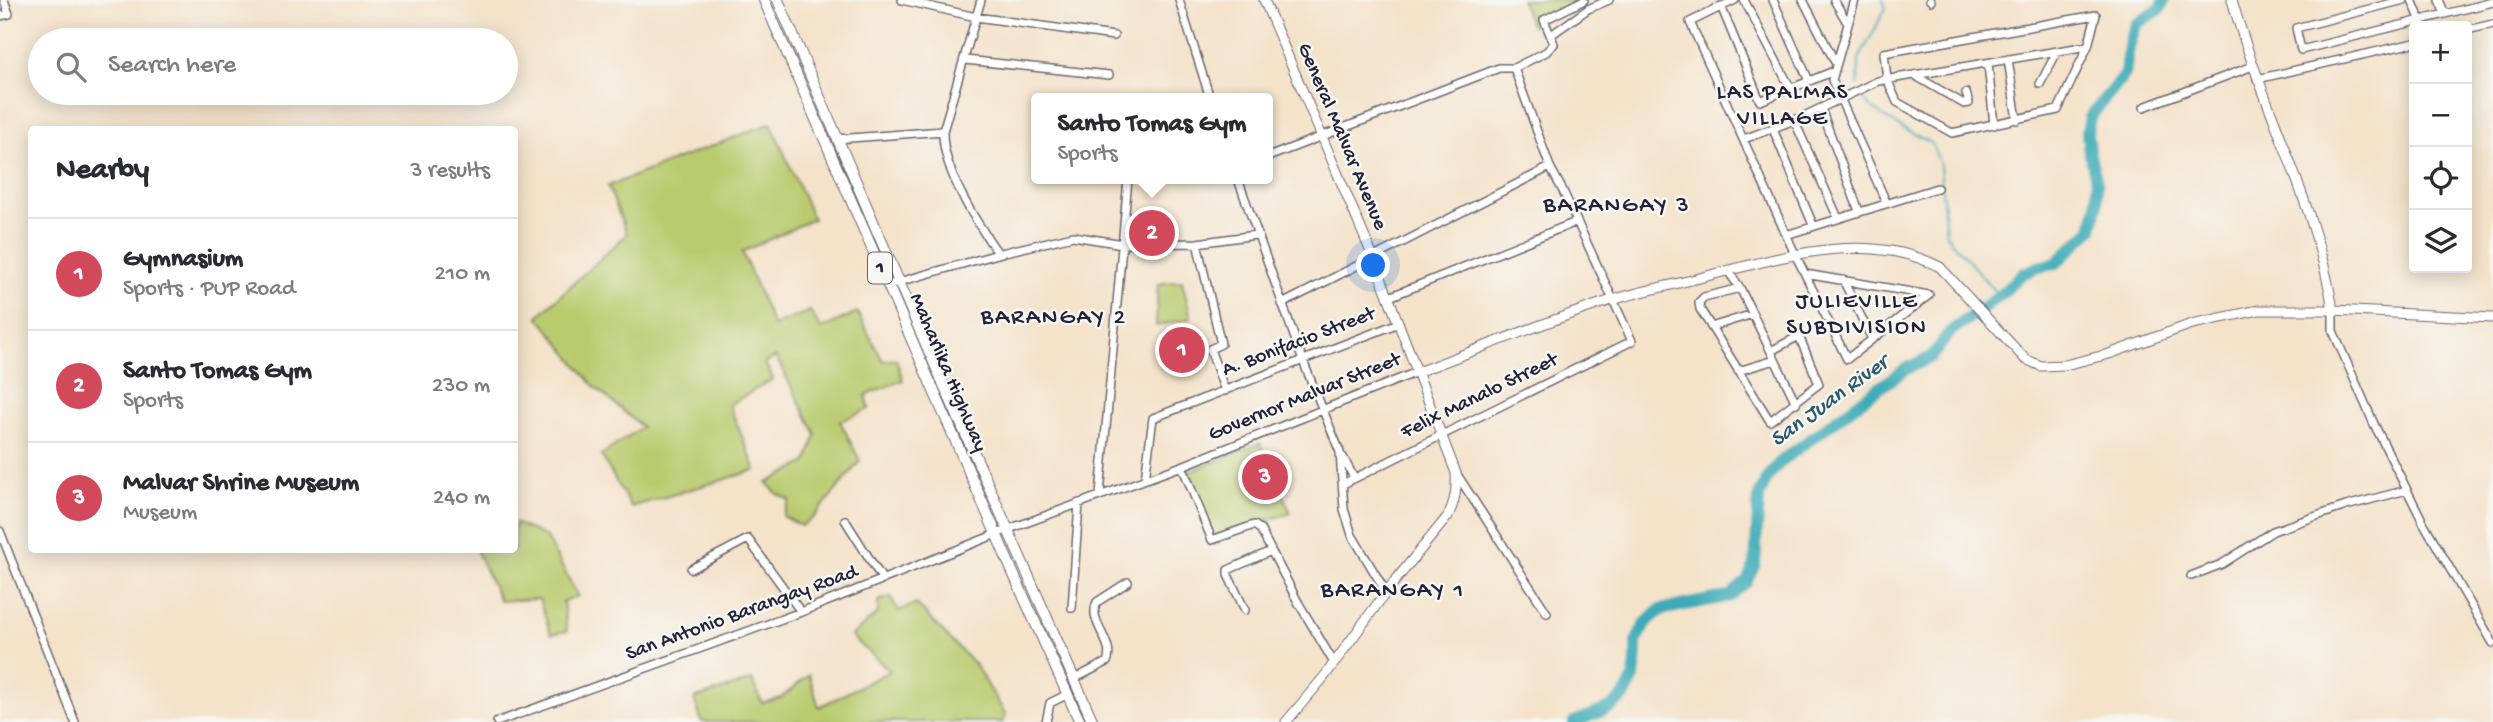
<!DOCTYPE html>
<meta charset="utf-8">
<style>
:root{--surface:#fff;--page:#f7f7f7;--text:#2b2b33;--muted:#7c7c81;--line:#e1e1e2;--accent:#d1495b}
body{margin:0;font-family:"Gochi Hand",sans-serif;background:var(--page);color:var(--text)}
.controls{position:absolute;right:21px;top:21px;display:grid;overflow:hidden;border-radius:7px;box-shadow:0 4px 18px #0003}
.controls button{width:63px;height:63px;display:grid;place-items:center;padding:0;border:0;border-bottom:2px solid var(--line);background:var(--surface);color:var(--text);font:35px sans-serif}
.you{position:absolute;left:1374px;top:266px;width:24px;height:24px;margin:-18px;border:5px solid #fff;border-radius:50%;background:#1a73e8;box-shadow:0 0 0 10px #1a73e833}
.badge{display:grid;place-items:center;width:46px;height:46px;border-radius:50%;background:var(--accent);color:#fff;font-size:23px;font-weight:700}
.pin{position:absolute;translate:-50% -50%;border:4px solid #fff;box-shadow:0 2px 7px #0006}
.popup{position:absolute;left:1031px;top:93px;width:242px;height:91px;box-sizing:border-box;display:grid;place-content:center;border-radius:7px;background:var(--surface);filter:drop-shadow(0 2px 5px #0005);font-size:23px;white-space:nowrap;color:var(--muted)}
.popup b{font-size:26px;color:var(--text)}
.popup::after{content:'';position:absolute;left:50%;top:100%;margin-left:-14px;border:14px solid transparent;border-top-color:var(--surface)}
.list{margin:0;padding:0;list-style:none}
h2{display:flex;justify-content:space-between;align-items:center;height:91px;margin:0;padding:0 28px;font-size:30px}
h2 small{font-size:23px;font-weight:400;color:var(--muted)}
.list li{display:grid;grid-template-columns:46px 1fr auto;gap:21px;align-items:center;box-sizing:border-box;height:112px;padding:0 28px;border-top:2px solid var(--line)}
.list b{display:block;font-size:26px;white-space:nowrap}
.list p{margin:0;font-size:23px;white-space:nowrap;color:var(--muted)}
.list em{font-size:23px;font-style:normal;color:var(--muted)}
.icon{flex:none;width:38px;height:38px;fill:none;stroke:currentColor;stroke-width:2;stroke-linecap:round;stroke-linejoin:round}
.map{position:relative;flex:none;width:2493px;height:722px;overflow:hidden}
.search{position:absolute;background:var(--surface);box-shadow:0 4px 18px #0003;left:28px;top:28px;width:490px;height:77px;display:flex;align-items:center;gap:18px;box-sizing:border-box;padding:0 24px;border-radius:38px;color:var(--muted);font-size:26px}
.panel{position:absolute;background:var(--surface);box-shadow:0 4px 18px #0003;left:28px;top:126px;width:490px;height:427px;border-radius:7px}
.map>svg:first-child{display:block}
.green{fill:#bacb6e;stroke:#6e7654;stroke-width:2}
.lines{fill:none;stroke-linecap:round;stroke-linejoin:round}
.stream{stroke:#3cabb8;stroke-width:2}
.river{stroke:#3cabb8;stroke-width:12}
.minor-casing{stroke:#6c656d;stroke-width:10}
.major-casing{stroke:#6c656d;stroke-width:11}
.highway-casing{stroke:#6c656d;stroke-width:12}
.minor{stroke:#fff;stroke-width:7}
.major{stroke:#fff;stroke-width:9}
.highway{stroke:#fff;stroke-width:10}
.labels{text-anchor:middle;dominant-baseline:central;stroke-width:5;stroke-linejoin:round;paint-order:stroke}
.shield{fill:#f6f6f2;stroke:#626272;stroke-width:2}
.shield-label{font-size:19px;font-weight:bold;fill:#22223b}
.street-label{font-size:21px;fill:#22223b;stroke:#f6f6f2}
.neighbourhood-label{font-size:23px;letter-spacing:2px;fill:#22223b;stroke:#f6f6f2}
.water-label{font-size:23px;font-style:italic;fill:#2c596d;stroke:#f6f6f2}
.quarter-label{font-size:24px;letter-spacing:2px;fill:#22223b;stroke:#f6f6f2}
</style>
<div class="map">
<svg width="2493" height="722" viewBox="0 0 2493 722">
<rect width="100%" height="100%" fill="#f6f6f2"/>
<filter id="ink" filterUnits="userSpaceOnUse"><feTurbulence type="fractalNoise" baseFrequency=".0143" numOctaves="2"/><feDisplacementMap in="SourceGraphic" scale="14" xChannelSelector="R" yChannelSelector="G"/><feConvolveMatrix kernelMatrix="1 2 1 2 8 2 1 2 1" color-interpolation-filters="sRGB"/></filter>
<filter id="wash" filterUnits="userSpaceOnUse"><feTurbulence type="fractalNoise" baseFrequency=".00686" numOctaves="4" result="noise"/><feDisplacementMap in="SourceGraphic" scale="28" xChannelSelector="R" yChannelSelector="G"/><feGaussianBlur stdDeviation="1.57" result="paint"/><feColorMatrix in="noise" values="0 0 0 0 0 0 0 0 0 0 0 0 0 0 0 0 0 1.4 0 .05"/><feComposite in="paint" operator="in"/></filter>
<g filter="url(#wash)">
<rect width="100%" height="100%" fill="#f4e2c9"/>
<path class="green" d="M1521,0H1578L1531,26Z
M771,123L813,219L742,252L773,326L810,311L821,329L857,312L883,361L896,359L903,380L866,395L869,409L840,421L860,461L814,517L801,526L783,516L790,500L777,494L767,483L807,462L816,434L776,357L765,363L773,379L729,405L756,470L631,507L601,455L642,427L594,386L538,316L627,234L608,186Z
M1182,281L1191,318L1156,326L1158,284Z
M1260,443L1291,513L1212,536L1188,472Z
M515,523L545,536L578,596L563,601L567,631L551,634L539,599L500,601L476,550H514Z
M891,597L898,611L916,604L976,666L1006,715L1003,722H702L694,699L752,680L762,703L781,698L809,675L819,707L890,671L851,636L878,613V601Z"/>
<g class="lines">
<path class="stream" d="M1858,85L1859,59L1886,8L1883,0
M1862,95C1869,114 1914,133 1932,144L1940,164L1946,235L1999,296"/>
<path class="river" d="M1574,722L1610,708L1625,695L1634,677L1636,660V642L1645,624L1660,610L1730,596L1747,581L1755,564L1759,496L1767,478L1780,462L1869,395L1906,369L1931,357L1951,331L1999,296L2022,274L2038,267L2055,264L2092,229L2097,206V182L2089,152L2087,132L2090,117L2125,74L2130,40L2136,24L2160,9L2164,0"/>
</g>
</g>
<g filter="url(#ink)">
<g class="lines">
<g class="minor-casing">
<path id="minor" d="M902,0L976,17L1114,36
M1179,0L1210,98
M1735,0L1690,22L1795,254L1847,359L1929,295L1805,274
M1744,0L1791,89
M1773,0L1809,81
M1803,0L1835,62
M1834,0L1848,24
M1855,0L1832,80L1886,202
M1930,0L1931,1
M2404,0L2296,28L2301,50L2493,2
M2412,0L2423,26
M2439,0L2445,14
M1721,6L1760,101L1834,71
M2096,15L2088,46L2058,110L1952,133L1897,102L1887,79L1884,53Z
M0,16L9,14L4,0
M2467,30L2493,24
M1551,35L1588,9L1609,0
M2008,59L2017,120
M965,60L1109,75
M1988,63L1994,125
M1514,68L1546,52L1554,44L1544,20L1584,0
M1914,75L1964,104L1969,103L1966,93
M2257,79L2414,43
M2040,84L2057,52
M2144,107L2253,66
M1821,109L1859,211
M1794,120L1838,218
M1773,129L1813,225
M943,131C942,170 976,222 998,253
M837,139L943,131L981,0
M1744,139L1800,118L1878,81L2088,46
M1268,157L1499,68H1514L1550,167L1563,191L1632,341L1343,484
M1238,179L1303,361L1340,452L1344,509L1352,535L1386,592
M1786,235L1937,188
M1197,243L1221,344L1210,349L1225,391
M1728,271L1740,288L1796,403
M1843,280L1872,339
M888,285L1005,252L1073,236L1123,244H1138L1197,243L1256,235
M1740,288L1704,297L1699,302L1700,309L1770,421L1819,384L1799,336L1771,351
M1389,297L1576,222
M1282,304L1550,167
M2333,310V331L2374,424L2423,522L2493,643
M1711,327L1753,314
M1738,371L1775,360
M1343,457L1354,478
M1182,466L1212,540L1254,525L1260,529L1298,602L1334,663
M1456,473L1547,613
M1145,479L1153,418L1399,323
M1100,495L1128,179
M845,520L883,580
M0,531L75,722
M691,569L748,539L801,612
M2191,576L2222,564L2273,531L2346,506L2407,490
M1072,608L1079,503
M1245,610L1228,575V570L1271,551
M1074,679L1107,662C1116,642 1087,623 1097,602L1128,582
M497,722L801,612L1009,529L1182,466L1417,372
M1046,722L1050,703L1068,694"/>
</g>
<g class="major-casing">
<path id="major" d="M1264,0L1373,257L1456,473C1457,490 1455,501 1448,516L1386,592L1324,677L1286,722
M2232,0C2261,104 2316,202 2333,310
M1417,372C1482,348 1546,321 1612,300C1644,290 1678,284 1711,275C1785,256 1867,230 1940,267L2025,359L2041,366L2065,365L2109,354L2192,324L2259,310H2333L2493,318"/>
</g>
<g class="highway-casing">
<path id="highway" d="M764,0L1014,575L1080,722
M778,0L921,333L1093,722"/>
</g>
<use href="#minor" class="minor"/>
<use href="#major" class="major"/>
<use href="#highway" class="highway"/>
</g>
</g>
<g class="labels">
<rect class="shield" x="868" y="252.5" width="24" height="31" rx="5"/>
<g class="shield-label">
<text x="880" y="268">1</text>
</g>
<g class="street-label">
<text transform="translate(1341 137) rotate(67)">General Malvar Avenue</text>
<text transform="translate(1299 343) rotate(-21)">A. Bonifacio Street</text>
<text transform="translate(947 373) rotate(67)">Maharlika Highway</text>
<text transform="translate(1480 397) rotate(-26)">Felix Manalo Street</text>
<text transform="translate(1305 398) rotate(-22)">Governor Malvar Street</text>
<text transform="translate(742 614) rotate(-20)">San Antonio Barangay Road</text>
</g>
<g class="neighbourhood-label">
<text x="1783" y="93">LAS PALMAS<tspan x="1783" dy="26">VILLAGE</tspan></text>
<text x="1857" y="302">JULIEVILLE<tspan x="1857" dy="26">SUBDIVISION</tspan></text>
</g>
<g class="water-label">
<text transform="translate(1830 402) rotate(-36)">San Juan River</text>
</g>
<g class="quarter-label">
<text x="1617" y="206">BARANGAY 3</text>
<text x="1054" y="318">BARANGAY 2</text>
<text x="1393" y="591">BARANGAY 1</text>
</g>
</g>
</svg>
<div class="controls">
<button>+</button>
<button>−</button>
<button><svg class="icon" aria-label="locate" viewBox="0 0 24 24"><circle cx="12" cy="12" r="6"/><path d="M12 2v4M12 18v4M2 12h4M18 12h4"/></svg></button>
<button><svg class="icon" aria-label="layers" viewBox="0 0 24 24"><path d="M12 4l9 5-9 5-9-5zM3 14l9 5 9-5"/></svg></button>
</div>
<div class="you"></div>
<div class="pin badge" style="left:1182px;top:350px">1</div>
<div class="pin badge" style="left:1152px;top:233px">2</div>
<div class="popup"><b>Santo Tomas Gym</b>Sports</div>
<div class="pin badge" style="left:1265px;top:477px">3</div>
<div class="search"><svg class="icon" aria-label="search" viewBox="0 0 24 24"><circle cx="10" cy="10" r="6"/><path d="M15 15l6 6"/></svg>Search here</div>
<section class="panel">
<h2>Nearby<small>3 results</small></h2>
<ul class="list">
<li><span class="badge">1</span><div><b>Gymnasium</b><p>Sports · PUP Road</p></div><em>210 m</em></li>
<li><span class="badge">2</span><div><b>Santo Tomas Gym</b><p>Sports</p></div><em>230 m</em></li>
<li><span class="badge">3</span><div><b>Malvar Shrine Museum</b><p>Museum</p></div><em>240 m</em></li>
</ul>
</section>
</div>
